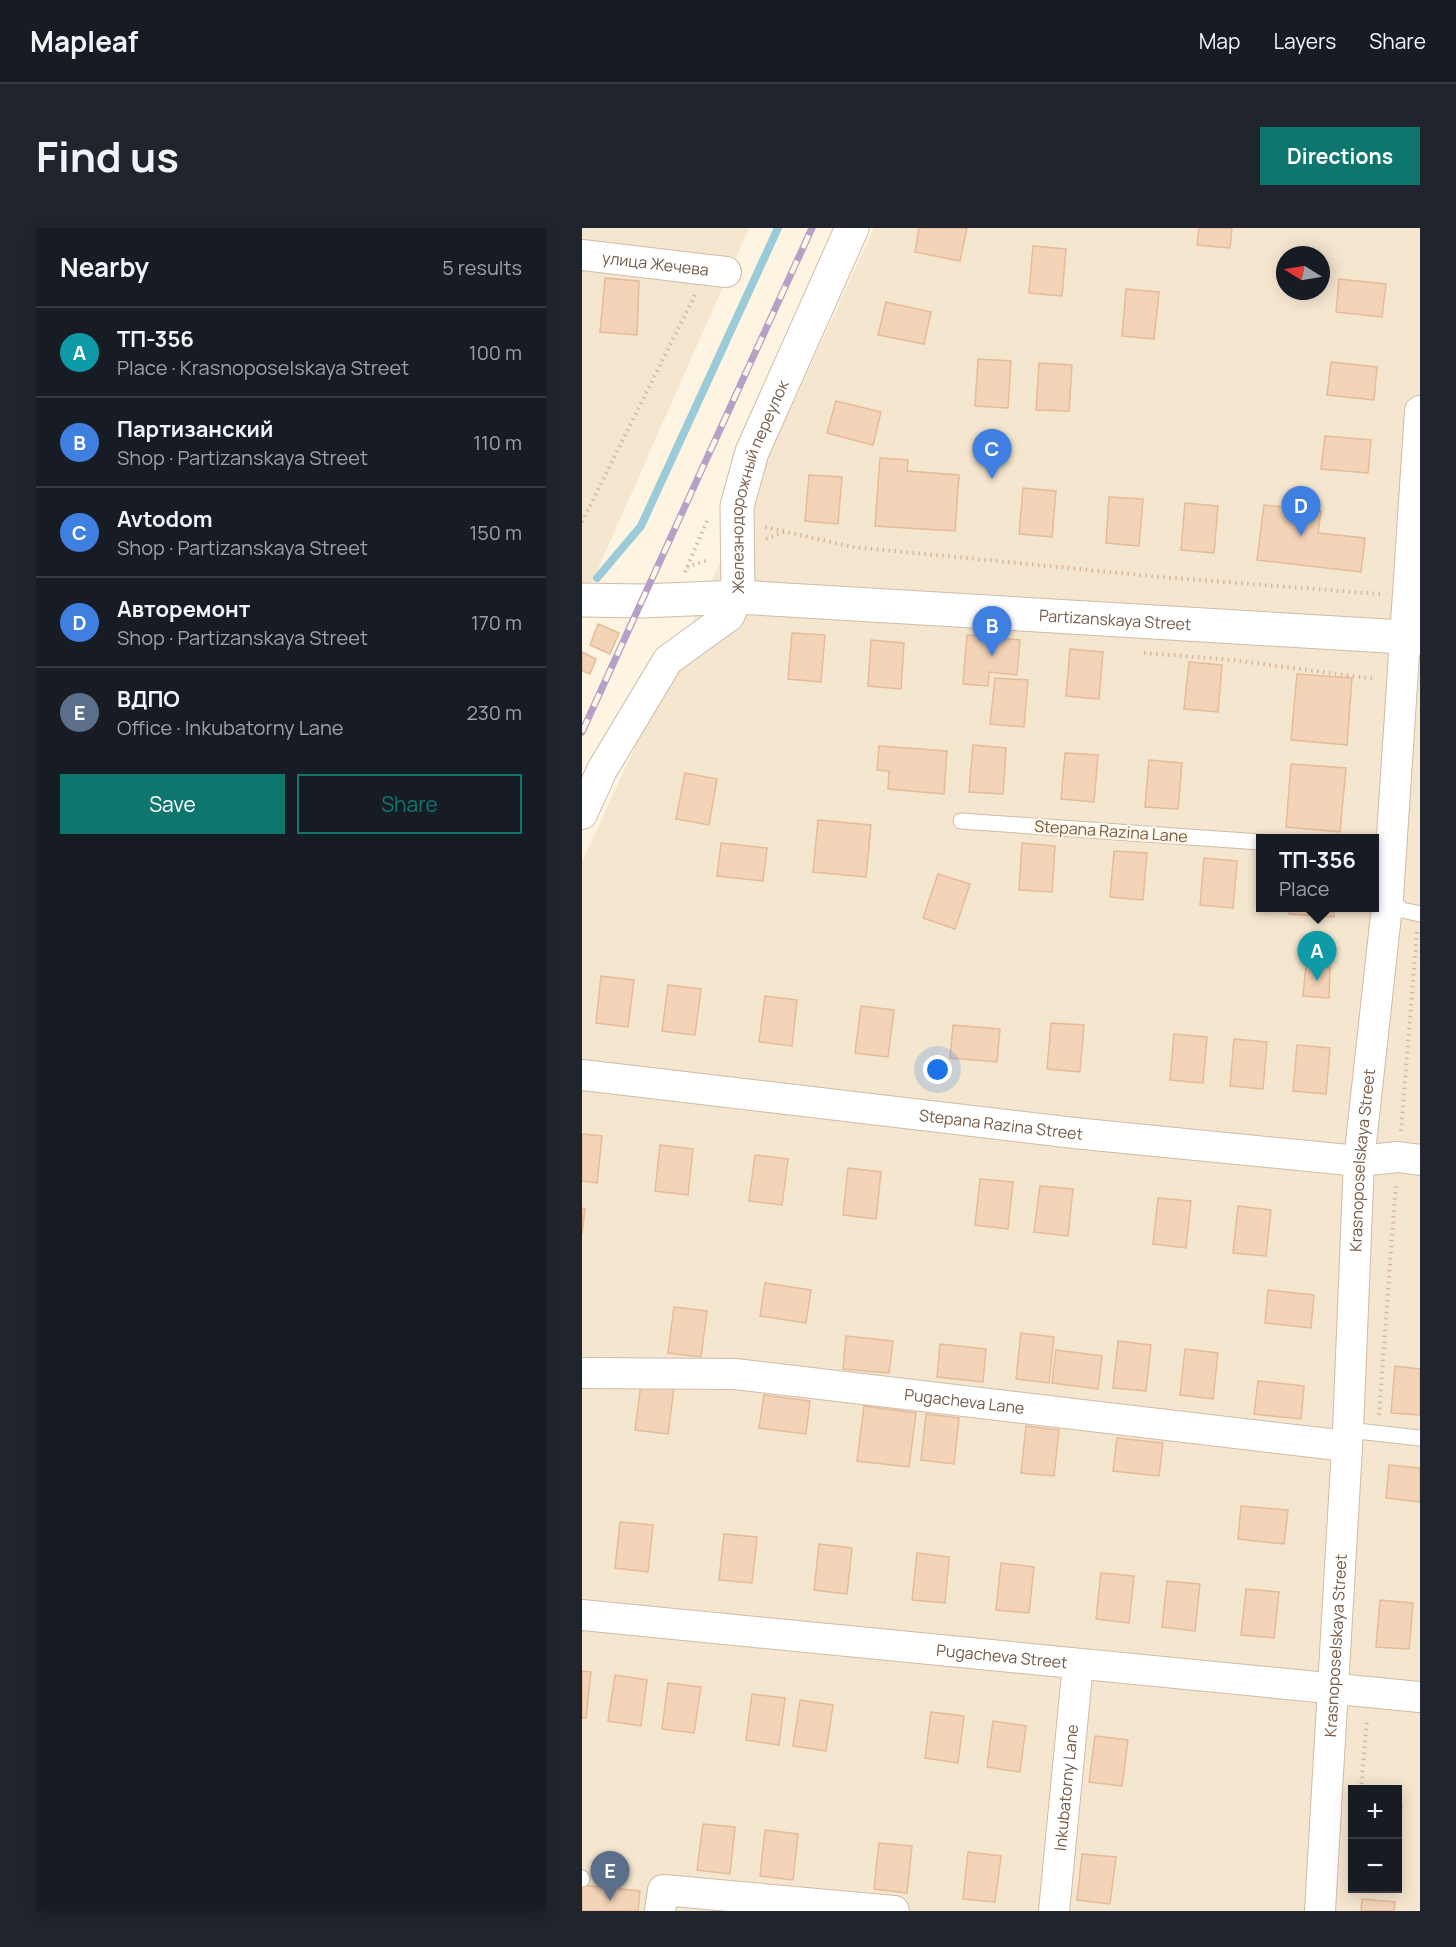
<!DOCTYPE html>
<meta charset="utf-8">
<style>
:root{--surface:#171b24;--page:#20242c;--text:#f1f3f6;--muted:#9ea1a6;--line:#363941;--accent:#0f766e}
body{margin:0;font-family:Manrope,sans-serif;background:var(--page);color:var(--text)}
.controls{position:absolute;right:18px;bottom:18px;display:grid;overflow:hidden;border-radius:0px;box-shadow:0 3px 15px #0003}
.controls button{width:54px;height:54px;display:grid;place-items:center;padding:0;border:0;border-bottom:2px solid var(--line);background:var(--surface);color:var(--text);font:30px sans-serif}
.compass{position:absolute;left:694px;top:18px;width:54px;height:54px;border-radius:50%;background:var(--surface);box-shadow:0 3px 15px #0003;rotate:281deg}
.you{position:absolute;left:356px;top:842px;width:21px;height:21px;margin:-15px;border:4px solid #fff;border-radius:50%;background:#1a73e8;box-shadow:0 0 0 9px #1a73e833}
.badge{display:grid;place-items:center;width:39px;height:39px;border-radius:50%;background:var(--accent);color:#fff;font-size:20px;font-weight:700}
.pin{position:absolute;translate:-50% -50px;filter:drop-shadow(0 2px 3px #0008)}
.pin::after{content:'';position:absolute;top:32px;width:21px;height:18px;background:inherit;clip-path:polygon(0 0,100% 0,50% 100%)}
.popup{position:absolute;left:674px;top:606px;width:123px;height:78px;box-sizing:border-box;display:grid;place-content:center;border-radius:0px;background:var(--surface);filter:drop-shadow(0 2px 4px #0005);font-size:20px;white-space:nowrap;color:var(--muted)}
.popup b{font-size:22px;color:var(--text)}
.popup::after{content:'';position:absolute;left:50%;top:100%;margin-left:-12px;border:12px solid transparent;border-top-color:var(--surface)}
.list{margin:0;padding:0;list-style:none}
h2{display:flex;justify-content:space-between;align-items:center;height:78px;margin:0;padding:0 24px;font-size:26px}
h2 small{font-size:20px;font-weight:400;color:var(--muted)}
.list li{display:grid;grid-template-columns:39px 1fr auto;gap:18px;align-items:center;box-sizing:border-box;height:90px;padding:0 24px;border-top:2px solid var(--line)}
.list b{display:block;font-size:22px;white-space:nowrap}
.list p{margin:0;font-size:20px;white-space:nowrap;color:var(--muted)}
.list em{font-size:20px;font-style:normal;color:var(--muted)}
.actions{display:flex;gap:12px;padding:18px 24px}
.actions a{flex:1;padding:14px 0;border:2px solid var(--accent);border-radius:0px;text-align:center;font-size:21px;color:var(--accent)}
.actions .main{background:var(--accent);color:#fff}
.map{position:relative;flex:none;width:838px;height:1683px;overflow:hidden;border-radius:0px}
header{display:flex;align-items:center;gap:36px;box-sizing:border-box;height:84px;padding:0 30px;background:var(--surface);border-bottom:2px solid var(--line)}
header strong{font-size:28px}
nav{display:flex;gap:33px;margin-inline-start:auto;font-size:21px}
.intro{display:flex;align-items:center;justify-content:space-between;box-sizing:border-box;height:144px;padding:0 36px}
h1{margin:0;font-size:42px}
.button{padding:15px 27px;border-radius:0px;background:var(--accent);color:#fff;font-size:21px;font-weight:700}
main{display:flex;gap:36px;padding:0 36px}
aside{flex:1;background:var(--surface);border-radius:0px;box-shadow:0 3px 15px #0003}
.map>svg:first-child{display:block}
.residential{fill:#f5e6cf;fill-rule:evenodd}
.lines{fill:none;stroke-linecap:round;stroke-linejoin:round}
.stream{stroke:#9bcbd9;stroke-width:8}
.building{fill:#f3d4b8;stroke:#e6bb98;stroke-width:1.5}
.service-casing{stroke:#cebca8;stroke-width:17}
.minor-casing{stroke:#cebca8;stroke-width:32}
.tertiary-casing{stroke:#cebca8;stroke-width:35}
.path{stroke:#d8b79b;stroke-width:4;stroke-dasharray:1.5 4.5;stroke-linecap:butt}
.service{stroke:#fff;stroke-width:15}
.minor{stroke:#fff;stroke-width:30}
.tertiary{stroke:#fff;stroke-width:33}
.rail-casing{stroke:#b7a0c6;stroke-width:7}
.rail{stroke:#fff8e8;stroke-width:4.5;stroke-dasharray:14;stroke-linecap:butt}
.labels{text-anchor:middle;dominant-baseline:central;stroke-width:4.5;stroke-linejoin:round;paint-order:stroke}
.street-label{font-size:16px;fill:#755b47;stroke:#fff8e8}
</style>
<header>
<strong>Mapleaf</strong>
<nav><a>Map</a><a>Layers</a><a>Share</a></nav>
</header>
<div class="intro"><h1>Find us</h1><a class="button">Directions</a></div>
<main>
<aside>
<h2>Nearby<small>5 results</small></h2>
<ul class="list">
<li><span class="badge" style="background:#0f9aa8">A</span><div><b>ТП-356</b><p>Place · Krasnoposelskaya Street</p></div><em>100 m</em></li>
<li><span class="badge" style="background:#3f7fe0">B</span><div><b>Партизанский</b><p>Shop · Partizanskaya Street</p></div><em>110 m</em></li>
<li><span class="badge" style="background:#3f7fe0">C</span><div><b>Avtodom</b><p>Shop · Partizanskaya Street</p></div><em>150 m</em></li>
<li><span class="badge" style="background:#3f7fe0">D</span><div><b>Авторемонт</b><p>Shop · Partizanskaya Street</p></div><em>170 m</em></li>
<li><span class="badge" style="background:#5c6f8a">E</span><div><b>ВДПО</b><p>Office · Inkubatorny Lane</p></div><em>230 m</em></li>
</ul>
<div class="actions"><a class="main">Save</a><a>Share</a></div>
</aside>
<div class="map">
<svg width="838" height="1683" viewBox="0 0 838 1683">
<rect width="100%" height="100%" fill="#fdf4e1"/>
<path class="residential" d="M0,0H167L0,377Z
M292,0H838V1683H0V634ZM703,27H739V63H703ZM678,610H792V680H678ZM770,1562H816V1660H770Z"/>
<g class="lines">
<path class="stream" d="M15,350L59,298L196,0"/>
</g>
<path class="building" d="M337,0H385L378,33L333,24Z
M617,0H650L648,20L615,17Z
M451,18L484,21L480,68L447,65Z
M23,50L57,53L55,107L18,104Z
M757,51L804,56L800,89L754,84Z
M544,61L577,64L572,111L540,108Z
M304,74L349,84L342,116L296,107Z
M396,131L429,133L426,180L393,178Z
M749,134L795,139L792,172L745,167Z
M457,135L490,137L487,183L454,182Z
M254,173L299,184L291,217L245,205Z
M743,208L789,212L786,245L739,241Z
M298,230L326,232L325,243L377,247L373,303L293,298Z
M227,247L260,249L256,296L223,293Z
M441,260L474,263L470,309L437,306Z
M527,269L561,271L557,318L524,315Z
M603,275L636,278L632,325L599,322Z
M682,277L739,283L736,305L783,310L779,344L675,332Z
M16,396L37,405L28,426L8,417Z
M210,405L243,407L239,454L206,451Z
M385,407L438,412L435,447L407,444L406,458L381,456Z
M289,412L322,415L319,461L286,458Z
M488,421L521,424L517,471L484,468Z
M0,424L14,431L8,446L0,443Z
M607,434L640,437L636,484L602,481Z
M715,446L770,450L765,517L709,512Z
M413,450L446,452L442,499L408,496Z
M391,517L424,520L421,566L387,564Z
M297,518L365,523L362,566L306,561L307,543L295,542Z
M483,525L516,527L512,574L479,571Z
M567,532L600,535L596,581L563,579Z
M709,536L764,540L758,604L704,599Z
M103,545L135,551L127,597L94,591Z
M236,592L289,597L284,649L231,644Z
M139,615L185,620L181,653L135,648Z
M440,615L473,618L470,664L437,662Z
M532,623L565,625L561,672L528,669Z
M622,630L655,633L651,680L618,677Z
M356,646L388,656L373,701L341,690Z
M708,680H752V689L707,686Z
M724,737L748,739L747,770L721,768Z
M19,748L52,752L46,799L14,795Z
M86,757L119,761L113,807L80,803Z
M183,768L215,772L210,818L177,814Z
M279,778L312,782L306,829L273,825Z
M469,795L502,797L498,844L465,841Z
M371,797L418,801L415,834L368,830Z
M592,806L625,809L621,855L588,852Z
M652,811L685,814L681,861L648,858Z
M715,817L748,820L744,866L711,863Z
M0,906L20,908L15,955L0,953Z
M78,917L111,921L106,967L73,963Z
M173,927L206,931L200,977L167,973Z
M266,940L299,944L294,991L261,987Z
M398,951L431,954L426,1001L393,997Z
M458,958L491,961L486,1008L452,1004Z
M576,970L609,973L604,1020L571,1016Z
M656,978L689,982L684,1028L651,1025Z
M0,980L3,981L0,1006Z
M183,1055L229,1062L224,1095L178,1088Z
M686,1062L732,1067L729,1100L683,1095Z
M92,1079L125,1083L119,1129L86,1125Z
M439,1105L472,1109L467,1155L434,1151Z
M264,1108L311,1113L307,1145L261,1141Z
M536,1113L569,1117L564,1163L531,1160Z
M358,1116L404,1121L401,1154L355,1149Z
M603,1121L636,1125L631,1171L598,1167Z
M474,1122L520,1128L516,1161L470,1155Z
M813,1138L838,1141V1187L809,1185Z
M676,1153L722,1158L719,1191L672,1186Z
M59,1156L92,1160L86,1206L53,1202Z
M182,1167L228,1173L224,1206L177,1200Z
M282,1178L334,1185L327,1239L275,1233Z
M344,1186L377,1190L372,1236L339,1232Z
M444,1198L477,1202L472,1248L439,1245Z
M535,1210L581,1215L577,1248L531,1243Z
M807,1237L838,1240V1274L804,1270Z
M659,1278L706,1282L702,1316L656,1311Z
M38,1294L71,1297L66,1344L33,1340Z
M142,1306L175,1309L170,1355L137,1352Z
M237,1316L270,1320L265,1366L232,1362Z
M335,1325L367,1329L363,1375L330,1372Z
M419,1335L452,1339L447,1385L414,1382Z
M519,1345L552,1348L547,1395L514,1391Z
M585,1353L618,1356L613,1403L580,1399Z
M664,1361L697,1364L692,1410L659,1407Z
M798,1372L831,1375L827,1421L794,1419Z
M0,1443L9,1444L4,1490H0Z
M33,1447L65,1452L59,1498L26,1493Z
M86,1455L119,1459L112,1505L80,1501Z
M170,1466L203,1470L197,1517L164,1512Z
M218,1472L251,1477L244,1523L211,1518Z
M349,1484L382,1488L376,1535L343,1530Z
M411,1493L444,1498L438,1544L405,1539Z
M513,1508L546,1512L540,1558L507,1554Z
M816,1577H820L816,1623Z
M121,1596L153,1599L148,1646L115,1642Z
M183,1602L216,1606L211,1652L178,1648Z
M297,1615L330,1618L325,1665L292,1661Z
M386,1624L419,1628L413,1674L381,1671Z
M500,1626L534,1629L528,1676L495,1672Z
M0,1657L58,1663L56,1683H0Z
M780,1671L813,1674L812,1683H779Z"/>
<g class="lines">
<g class="service-casing">
<path id="service" d="M379,593L678,614
M806,669L820,682L838,686
M766,1202L838,1210
M0,1650V1651"/>
</g>
<g class="minor-casing">
<g id="minor">
<path id="s1" d="M0,27L144,44"/>
<path d="M0,586L20,542L86,432L147,388L156,369"/>
<path id="s2" d="M0,847L492,905L777,933L816,929L838,932"/>
<path id="s3" d="M0,1145L153,1146L764,1218"/>
<path id="s4" d="M0,1387L838,1469"/>
<path d="M78,1683L81,1662L312,1683"/>
<path id="s5" d="M472,1683L496,1436"/>
<path id="s6" d="M738,1683L766,1202L777,933L806,669L838,183"/>
</g>
</g>
<g class="tertiary-casing">
<g id="tertiary">
<path id="s7" d="M156,369L155,278L170,224L270,0"/>
<path id="s8" d="M0,372L60,373L156,369L838,410"/>
</g>
</g>
<path class="path" d="M0,294L113,67
M183,299L271,319L579,349L798,366
M184,311L202,304
M105,339L126,332
M103,344L125,293
M562,425L651,432L793,451
M819,903L835,704
M797,1187L814,955
M779,1562L785,1491
M770,1661V1652"/>
<use href="#service" class="service"/>
<use href="#minor" class="minor"/>
<use href="#tertiary" class="tertiary"/>
<g class="rail-casing">
<path id="rail" d="M0,504L230,0"/>
</g>
<use href="#rail" class="rail"/>
</g>
<g class="labels">
<g class="street-label">
<text stroke="none"><textPath href="#s1" startOffset="74">улица Жечева</textPath></text>
<text stroke="none"><textPath href="#s7" startOffset="114">Железнодорожный переулок</textPath></text>
<text stroke="none"><textPath href="#s8" startOffset="534">Partizanskaya Street</textPath></text>
<text transform="translate(529 603) rotate(4)">Stepana Razina Lane</text>
<text stroke="none"><textPath href="#s2" startOffset="422">Stepana Razina Street</textPath></text>
<text stroke="none"><textPath href="#s6" startOffset="752">Krasnoposelskaya Street</textPath></text>
<text stroke="none"><textPath href="#s3" startOffset="384">Pugacheva Lane</textPath></text>
<text stroke="none"><textPath href="#s6" startOffset="266">Krasnoposelskaya Street</textPath></text>
<text stroke="none"><textPath href="#s4" startOffset="422">Pugacheva Street</textPath></text>
<text stroke="none"><textPath href="#s5" startOffset="124">Inkubatorny Lane</textPath></text>
</g>
</g>
</svg>
<div class="controls">
<button>+</button>
<button>−</button>
</div>
<svg class="compass" viewBox="-18 -18 36 36"><path d="M0-13l5 13h-10z" fill="#e53935"/><path d="M0 13l5-13h-10z" fill="#9ea1a6"/></svg>
<div class="you"></div>
<div class="pin badge" style="left:735px;top:753px;background:#0f9aa8">A</div>
<div class="popup"><b>ТП-356</b>Place</div>
<div class="pin badge" style="left:410px;top:428px;background:#3f7fe0">B</div>
<div class="pin badge" style="left:410px;top:251px;background:#3f7fe0">C</div>
<div class="pin badge" style="left:719px;top:308px;background:#3f7fe0">D</div>
<div class="pin badge" style="left:28px;top:1673px;background:#5c6f8a">E</div>
</div>
</main>
